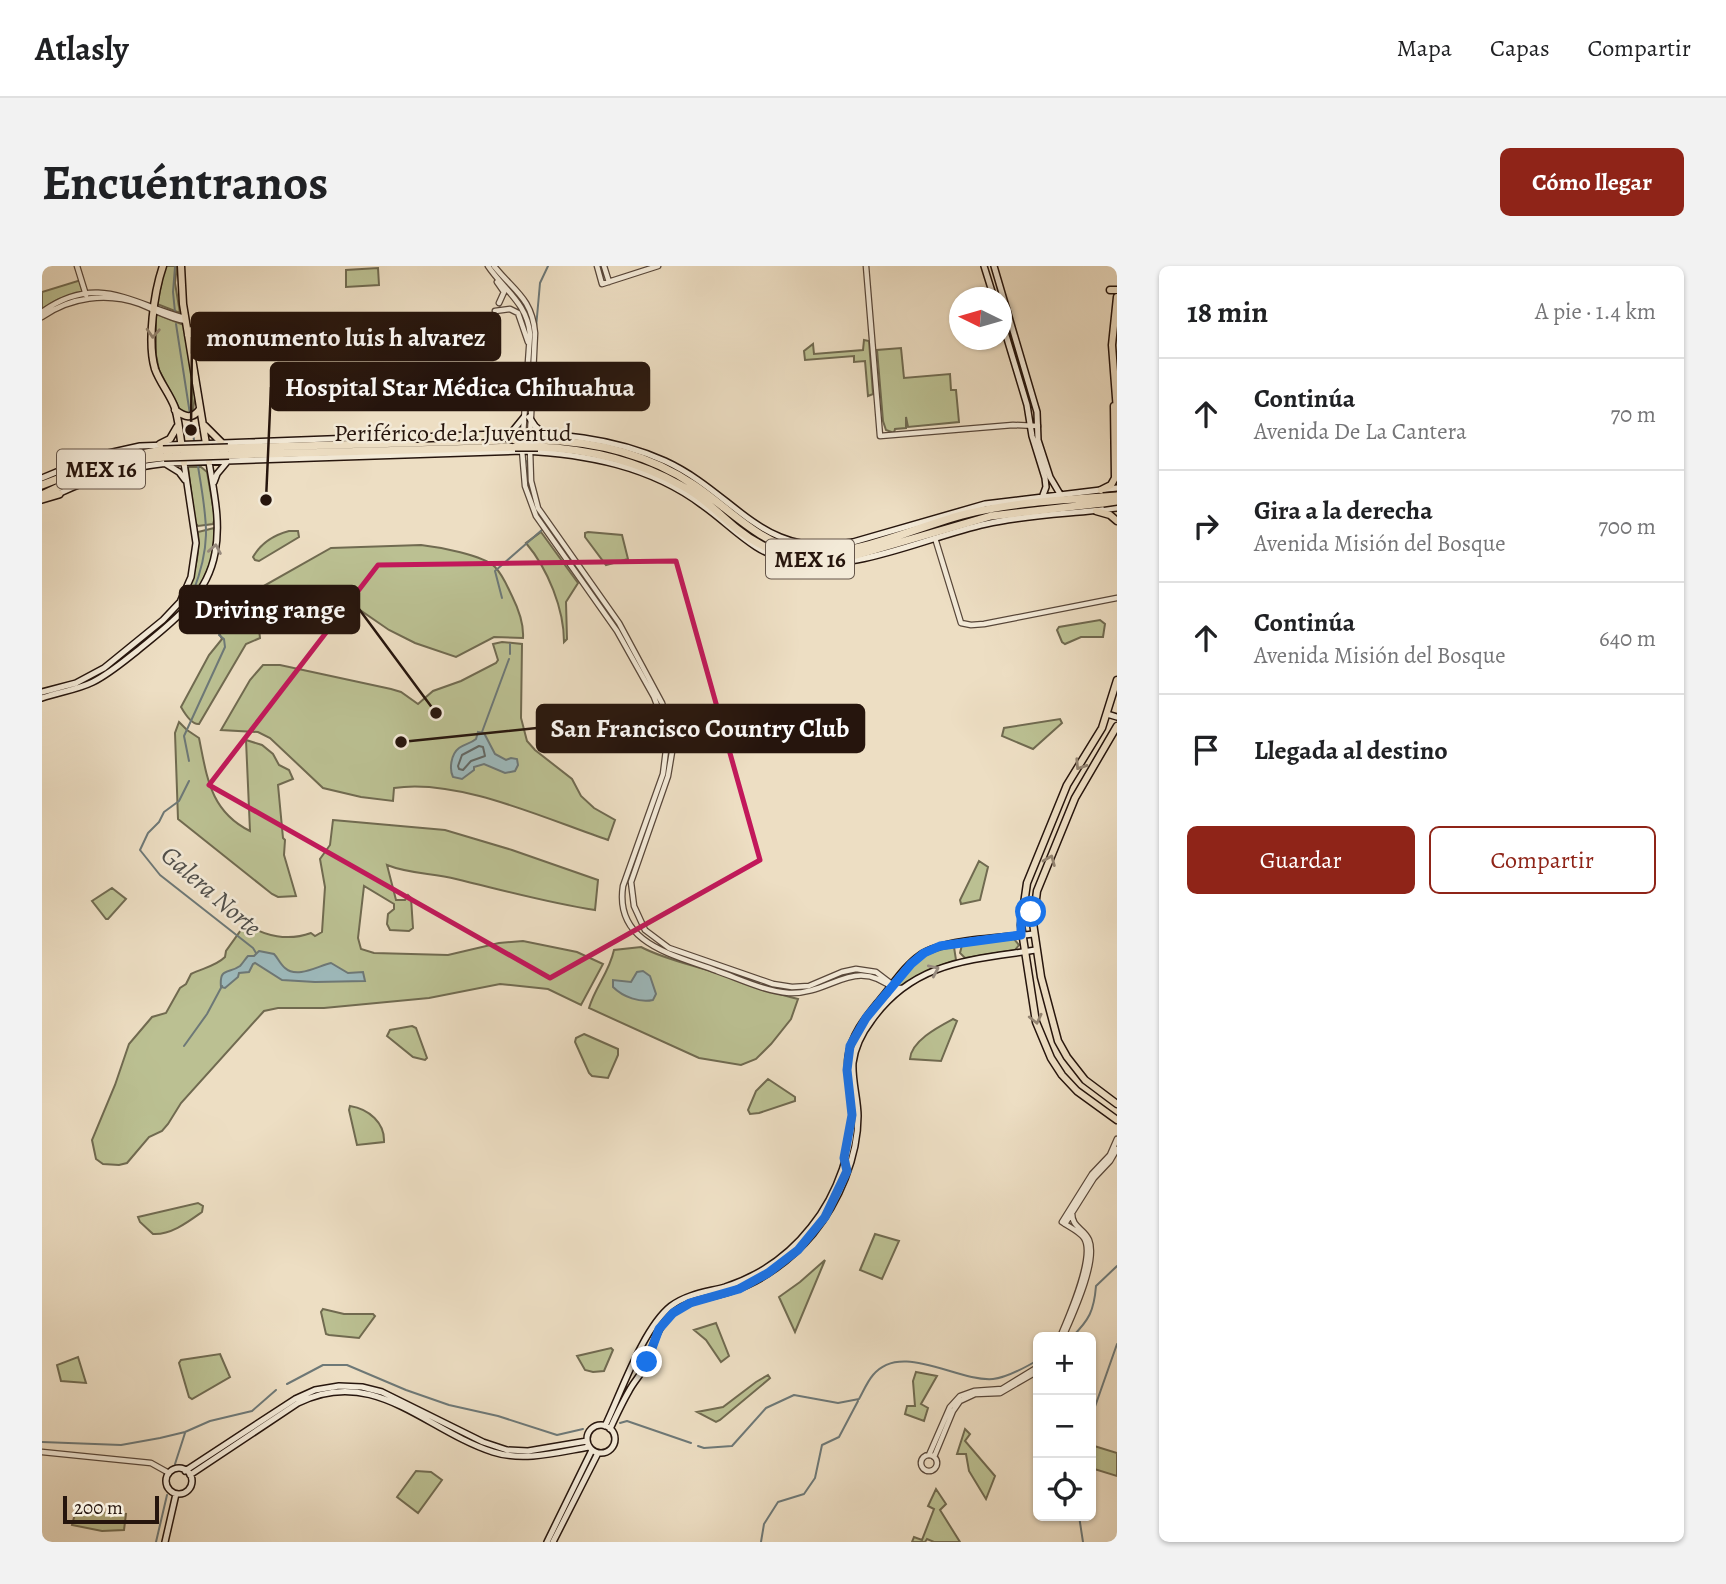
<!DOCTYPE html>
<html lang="es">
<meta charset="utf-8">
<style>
:root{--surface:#fff;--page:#f2f2f2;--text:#202124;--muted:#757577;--line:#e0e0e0;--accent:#8f2418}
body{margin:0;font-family:Alegreya,serif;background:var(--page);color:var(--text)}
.controls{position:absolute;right:21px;bottom:21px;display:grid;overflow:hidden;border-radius:10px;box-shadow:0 2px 5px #0004}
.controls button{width:63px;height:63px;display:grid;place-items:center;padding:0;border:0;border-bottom:2px solid var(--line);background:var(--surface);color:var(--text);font:35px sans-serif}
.compass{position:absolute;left:907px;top:21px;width:63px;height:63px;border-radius:50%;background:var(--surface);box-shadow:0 2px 5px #0004;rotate:275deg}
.scale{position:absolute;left:21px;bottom:18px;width:96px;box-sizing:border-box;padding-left:7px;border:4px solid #26150d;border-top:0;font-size:19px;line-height:24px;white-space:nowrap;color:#26150d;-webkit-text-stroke:5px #f3ead8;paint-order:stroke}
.stop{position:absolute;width:21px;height:21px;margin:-16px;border:5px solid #1a73e8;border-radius:50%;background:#fff}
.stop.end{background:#1a73e8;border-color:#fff;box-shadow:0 2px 7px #0008}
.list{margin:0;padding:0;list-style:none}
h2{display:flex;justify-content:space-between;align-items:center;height:91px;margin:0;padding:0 28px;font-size:30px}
h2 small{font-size:23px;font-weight:400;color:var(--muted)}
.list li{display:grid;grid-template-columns:46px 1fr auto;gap:21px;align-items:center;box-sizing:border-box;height:112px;padding:0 28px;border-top:2px solid var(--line)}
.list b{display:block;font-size:26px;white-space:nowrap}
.list p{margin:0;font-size:23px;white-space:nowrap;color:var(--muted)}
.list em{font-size:23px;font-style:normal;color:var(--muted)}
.actions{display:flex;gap:14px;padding:21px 28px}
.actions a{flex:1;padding:16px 0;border:2px solid var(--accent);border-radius:10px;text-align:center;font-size:24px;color:var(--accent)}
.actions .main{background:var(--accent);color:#fff}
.icon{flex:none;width:38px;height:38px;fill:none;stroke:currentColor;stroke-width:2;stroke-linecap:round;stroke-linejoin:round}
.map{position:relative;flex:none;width:1075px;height:1276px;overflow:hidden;border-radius:10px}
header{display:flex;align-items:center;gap:42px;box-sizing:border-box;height:98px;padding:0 35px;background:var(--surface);border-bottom:2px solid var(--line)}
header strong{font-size:33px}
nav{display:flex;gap:38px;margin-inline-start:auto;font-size:24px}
.intro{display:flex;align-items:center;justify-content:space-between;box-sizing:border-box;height:168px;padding:0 42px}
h1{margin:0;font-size:49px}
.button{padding:18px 32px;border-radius:10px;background:var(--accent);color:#fff;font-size:24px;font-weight:700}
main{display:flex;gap:42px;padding:0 42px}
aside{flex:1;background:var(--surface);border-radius:10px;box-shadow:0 2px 5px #0004}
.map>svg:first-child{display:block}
.green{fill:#bbc092;stroke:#706a50;stroke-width:2}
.water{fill:#9dbabd;stroke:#6d7877;stroke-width:2}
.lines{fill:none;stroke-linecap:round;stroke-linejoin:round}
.shore{stroke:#626865;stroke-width:2}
.stream{stroke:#6d7877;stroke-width:2}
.tertiary-casing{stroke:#58473a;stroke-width:7}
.secondary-casing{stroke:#26150d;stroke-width:8}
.primary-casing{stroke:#26150d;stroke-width:9}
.trunk-casing{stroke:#26150d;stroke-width:10}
.tertiary{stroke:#f3ead8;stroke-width:4.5}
.secondary{stroke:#f3ead8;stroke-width:5}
.primary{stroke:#eddec3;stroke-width:6}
.trunk{stroke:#eddec3;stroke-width:7}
.trunk-bridge-casing{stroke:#26150d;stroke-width:10;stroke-linecap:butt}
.trunk-bridge{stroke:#eddec3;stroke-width:7}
.oneway{stroke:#938471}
.oneway2{stroke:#978a7d}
.route{stroke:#1a73e8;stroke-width:9}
.marked{fill:none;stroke:#c2185b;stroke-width:5;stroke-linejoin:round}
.labels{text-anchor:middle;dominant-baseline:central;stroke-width:5;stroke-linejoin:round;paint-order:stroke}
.shield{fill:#f3ead8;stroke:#64554a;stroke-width:2}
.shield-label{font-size:23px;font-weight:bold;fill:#26150d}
.street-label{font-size:24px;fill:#26150d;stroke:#f3ead8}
.water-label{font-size:26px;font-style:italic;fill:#504f4b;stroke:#f3ead8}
.leader{fill:none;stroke:#26150d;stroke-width:2.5}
.callout-dot{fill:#26150d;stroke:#f3ead8;stroke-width:2.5}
.callout{fill:#26150d;stroke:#26150d;stroke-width:2.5}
.callout-label{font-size:26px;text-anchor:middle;font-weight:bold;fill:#fff}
</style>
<header>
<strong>Atlasly</strong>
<nav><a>Mapa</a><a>Capas</a><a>Compartir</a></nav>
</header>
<div class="intro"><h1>Encuéntranos</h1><a class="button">Cómo llegar</a></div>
<main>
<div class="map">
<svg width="1075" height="1276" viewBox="0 0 1075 1276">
<rect width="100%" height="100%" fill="#eddec3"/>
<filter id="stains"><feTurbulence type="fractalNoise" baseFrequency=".00286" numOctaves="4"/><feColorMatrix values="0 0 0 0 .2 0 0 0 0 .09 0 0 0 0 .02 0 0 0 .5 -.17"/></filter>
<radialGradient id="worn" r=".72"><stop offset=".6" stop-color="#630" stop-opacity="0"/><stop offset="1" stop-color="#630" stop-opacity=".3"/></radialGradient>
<path class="green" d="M123,0H135L133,17L138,47L115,38Z
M336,2L337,19L304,21V4Z
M39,14L41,26L17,33L0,43V26Z
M114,48L142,59L153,130L151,145L147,149L138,144L117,104L114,89Z
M822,74L827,75L831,128L826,130L823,95L812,96V90L763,94L762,85L771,78L772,88L821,84Z
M859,82L862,112L908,108L909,124H914L917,156L866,161L864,151V162L853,163L852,167L844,164L841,155L835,84Z
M146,201H159L165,206L173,252L171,258L156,260L153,257Z
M172,262C176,288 160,325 140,341L139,336C152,314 158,291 156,266Z
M247,265H256L257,271L217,295L213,294L211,291C219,277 232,269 247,265Z
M499,266L536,317L524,336L525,373L522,376C522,343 506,303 484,277Z
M546,266L580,269L586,293L564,299L543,271V267Z
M379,279C397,281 441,289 453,301C461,309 465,320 470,330C477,344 482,357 481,372L452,371L414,391L373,377L347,364L315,342L296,337L259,335L250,338L221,358L217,363L218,372L204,378L157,458C150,459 143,448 139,441L167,389L180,373L176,365L197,334L289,282Z
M1058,354L1063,358L1061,371H1039L1023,378L1020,376L1015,364L1017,361Z
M460,376L480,378L479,452L485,475L493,484L530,513L539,530L552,542L573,554L566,574C504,553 416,512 352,522L351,535L319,531L281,522L228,472L216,466L179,464L208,414L221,399H238L349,423L359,426L376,438L391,425L419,415L454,397L456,394L451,378Z
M1018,453L1020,457L991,483L960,470L962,462Z
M137,456L145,464L157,472C165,511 168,545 208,565L204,474L220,479L231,488L237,499L247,504L251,513L236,519L241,572L243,574L242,589L254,630L236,631L230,628L136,553L133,467Z
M291,554L403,564L470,584L556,614L553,644C506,637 460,624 414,613C391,607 367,608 345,599L354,634H363L366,629L369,632L371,662L367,665L348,664L345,658L346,648L352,643V638L322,620L316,672L319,683L332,687L406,689L457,677L481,675L535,686L561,698L539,739L506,723L458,718L387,732L282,742H236L222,745L139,837L126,858L120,865L107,871L85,897L77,899L61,898L54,893L50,874L73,819L87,778L110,751L124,747L138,722L144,718L149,708C161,702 174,700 183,691L184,685L204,657C222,671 247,675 269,667L273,670L280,666L283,621L278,593L288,579Z
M937,595L946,601L938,634L919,638L918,634Z
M70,622L84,633L66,653H64L50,635Z
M972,673L977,679L973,684L923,692L918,687L920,679Z
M599,681C622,693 647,698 672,706C700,715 727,726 756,733L749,753L729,778L714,793L699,799L657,792L547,742C553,721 567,707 572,684Z
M912,681L914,694L889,703L857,721L854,719C870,695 884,685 912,681Z
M911,753L915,755L899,795L868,793C869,775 896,761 911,753Z
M370,760L374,762L385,792L383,794L371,791L345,770L348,764Z
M542,768L576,783V789L566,812L550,810L547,807L533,776L534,772Z
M726,813L753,831V835L717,847L708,848L706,844L714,825Z
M308,840C327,843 343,857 342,876L315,879L307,844Z
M156,937L161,940L160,946C146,956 129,969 111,968L98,956L96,951Z
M833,968L857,975L840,1013L818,1004Z
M783,994L753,1066L737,1031L758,1016Z
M281,1043L302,1048H331L333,1050L317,1072L287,1069L284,1068L279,1046Z
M674,1057L687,1090L679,1096L664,1074L652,1064Z
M569,1082L571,1084L562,1105L551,1106L543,1104L535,1090Z
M178,1088L188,1111L150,1133L147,1131L137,1097L139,1094Z
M36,1091L44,1117L19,1115L15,1099Z
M874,1106L895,1110L879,1138L886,1142L882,1155L863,1148L865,1140H873L871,1115Z
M726,1109L728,1112L727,1113L678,1154L674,1156L655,1146L681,1141L714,1116Z
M923,1163L928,1168L923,1175L953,1210L944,1233L927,1205L924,1188H915Z
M1049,1179L1075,1187V1210L1049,1202Z
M374,1205L389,1206L400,1214L376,1247L355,1231Z
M894,1223L904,1238L898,1244L918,1276H892L885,1273L883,1276H870L872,1271L880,1274L892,1243L886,1240Z
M34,1244L84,1248L82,1264L60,1265L30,1259Z"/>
<path class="water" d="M436,466L442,467L453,488L464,494L469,492L475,493L476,499L473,505L463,507L442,498L432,501V504L420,513L411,511C407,503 409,488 417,482C422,478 428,478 434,473Z
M217,685L232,688C236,692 238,698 243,702C255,713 276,700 289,697L306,707L321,706L323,715L273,716L240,714L213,697L211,698L207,706L197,707L196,711L183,722L179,721C177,701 187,708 198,700C201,697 203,693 206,690H212Z
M601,705L608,710L614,728L611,734C598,737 581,731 571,721V714L589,716L595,706Z"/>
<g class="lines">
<path class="shore" d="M437,480L441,481L443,490L429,495L421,504L417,503L416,500L420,489Z"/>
<path class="stream" d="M133,46L131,26L133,1
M134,58L152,174
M494,62L498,17L506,0
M485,195L490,231L504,260
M151,326C171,275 164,252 156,200
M460,332L453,305L501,263
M468,388V378
M440,466L467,393
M147,495L142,470L183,381L182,373L177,369
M147,515L137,535L122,546L117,556L106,567L98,584L118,609L211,682L214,687
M142,780L165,748L180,720
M1030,1071C1047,1054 1052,1045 1054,1020L1075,1000
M245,1118L281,1099H305L364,1124L407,1139L456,1150L515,1169L541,1163
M1049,1152L1075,1078
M578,1157L585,1155L649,1177
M0,1176L79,1179L118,1172L143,1166L168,1155L210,1145L234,1124
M656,1180L662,1182L690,1180L724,1142L752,1129L796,1137L817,1133C821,1126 825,1116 831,1109C859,1075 915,1116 951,1113C965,1112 984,1101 996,1094
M133,1198L143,1167
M1037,1250L1041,1276
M114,1276L125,1229
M719,1276L722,1258L736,1236L762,1228L773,1212L780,1179L797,1171L816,1135"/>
<g class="tertiary-casing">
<path id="tertiary" d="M35,0L44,29
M446,0C462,24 485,37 488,68L481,168
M452,0C472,25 490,32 493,67L488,171
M555,0L560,18L616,0
M562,0L567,16
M824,0L838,170L971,159L996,160
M455,16L462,26L457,37
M453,45L468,43L476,47L486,76
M0,46C55,7 88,37 143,52
M0,51C28,31 65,26 98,38C113,44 128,53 144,55
M488,183L489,215L496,242L577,357L620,437L628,461L630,486L626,510L589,616L592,640L603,664L627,682L731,718L750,721L767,720L800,706L814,703L834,706L855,722H860
M480,184L483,220L494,250L575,365L612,431L622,458L624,484L621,508L581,620C572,679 634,689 675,705C698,713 722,725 747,727C789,729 812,689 853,724L851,729
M893,272L919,357L929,359L942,358L1075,332
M1023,958L1052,912L1068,895L1075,883
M1018,1071C1026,1052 1054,990 1042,972C1037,965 1027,961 1020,956L1050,908L1068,889L1075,873
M1021,1071C1030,1050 1056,995 1047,974C1042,962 1030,962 1030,947
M0,1186L109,1197L127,1207
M887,1189L908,1141L918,1130L932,1125L960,1123L996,1101
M879 1197a8 8 0 1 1 16 0a8 8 0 1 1-16 0Z
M892,1191L911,1145L918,1135L933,1128L958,1127L996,1105"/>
</g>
<g class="secondary-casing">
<path id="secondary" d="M942,0L952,32
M952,0L995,146L996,174L1008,211L1018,228
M960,56L985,139L990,170L1003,212L1004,221L1001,229
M487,151L493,160L500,166
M456,167C515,167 569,171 623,195C695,228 720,295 811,276L943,238L1075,222
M469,167L482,151
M124,198L137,206L143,214
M0,212L53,190L98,180L366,170
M172,216L175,208L185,196
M16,228C54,210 84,202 126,197L480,185C544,188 608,200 660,239C690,260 711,287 748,295C808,309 884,271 944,258C987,248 1031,248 1075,242
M0,426L34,417L62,402L121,354L138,336L149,311L154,277L142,197
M0,432C17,426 35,424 51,416C67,408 81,396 95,385C128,358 165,332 173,287C179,256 172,227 167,196
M1065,448L1075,451
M545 1173a14 14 0 1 1 28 0a14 14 0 1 1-28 0Z
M563,1160C579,1127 601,1062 629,1040C645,1028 665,1026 683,1021C717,1010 747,989 769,961C795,929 813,880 810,838C809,822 804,807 806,791C809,769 823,752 836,736C849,721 862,700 878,689C900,673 964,671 992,668
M568,1163C574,1150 580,1137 587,1125C592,1115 600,1108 604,1098C612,1079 614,1061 631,1047C647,1033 670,1032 690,1025C721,1015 750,993 771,968C797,936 816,891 816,850C816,833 810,815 811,797C813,781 820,767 830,754C872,695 929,694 994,684
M124 1215a13 13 0 1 1 26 0a13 13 0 1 1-26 0Z
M143,1205L253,1133L273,1124L297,1120L320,1121L340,1126L441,1176L465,1184L486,1185L545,1175
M148,1209L256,1137C332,1099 383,1164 451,1186C482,1196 517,1186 547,1181
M123,1276L134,1228
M505,1276L550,1184
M511,1276L556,1187"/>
</g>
<g class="primary-casing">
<path id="primary" d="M121,0C112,26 105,77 113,103C118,117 128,128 133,142C138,159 139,179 142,197
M139,0L141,38L167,196
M1068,24H1075
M1075,31L1070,79L1075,145
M146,69L158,54
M133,144C143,151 150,154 158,143
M163,160L179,176
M118,178L128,173L135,161
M1059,224L1069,219L1073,212L1072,140
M1054,245L1068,249L1075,255
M1075,414L1060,462L1025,519L985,617L979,659L994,756L1009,792L1020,809L1035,825L1075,854
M1075,460L1033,532L995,625L991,657L999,711L1016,775L1025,791L1043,814L1075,838"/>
</g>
<g class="trunk-casing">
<path id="trunk" d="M496,174C551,175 606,188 652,219C688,243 716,277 760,285C809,294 875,260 924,248C969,237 1015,234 1061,231
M496,181C547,183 596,195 640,220C661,231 677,248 695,263C728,290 769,299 811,290L949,250L1061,237
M186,182L470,174
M187,189L473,181
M0,219L65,194L121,184
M0,229C40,209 77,195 122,191
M0,233L17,228"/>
</g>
<use href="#tertiary" class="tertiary"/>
<use href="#secondary" class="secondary"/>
<use href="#primary" class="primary"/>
<use href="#trunk" class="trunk"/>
<g class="trunk-bridge-casing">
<path id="trunk-bridge" d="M363,170L376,172L455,169L474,174H496
M473,181H496
M121,184L186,182
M122,191L187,189
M1061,231L1075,230
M1061,237L1075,235"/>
</g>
<use href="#trunk-bridge" class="trunk-bridge"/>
</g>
<defs><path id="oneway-chevron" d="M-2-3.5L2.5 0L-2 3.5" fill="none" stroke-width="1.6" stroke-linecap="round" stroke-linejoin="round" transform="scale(1.75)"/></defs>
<g class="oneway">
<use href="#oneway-chevron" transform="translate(111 67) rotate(93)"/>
<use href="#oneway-chevron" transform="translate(1038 499) rotate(123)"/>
<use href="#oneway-chevron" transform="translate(1008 594) rotate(-68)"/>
<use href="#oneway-chevron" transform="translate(994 753) rotate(77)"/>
</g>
<g class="oneway2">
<use href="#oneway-chevron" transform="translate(173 283) rotate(-80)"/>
<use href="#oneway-chevron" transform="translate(892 704) rotate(-24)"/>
</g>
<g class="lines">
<path class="route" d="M605,1096L617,1063L631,1047L648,1037L697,1023L726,1007L756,984L783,951L805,905L802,892L810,849L805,804L808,780L824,752L869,698L882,687L898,680L979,669V644L989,646"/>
</g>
<path class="marked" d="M634,295L718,594L508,712L167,519L336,299Z"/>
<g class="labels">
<g class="shield">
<rect x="15" y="183.5" width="88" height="39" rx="5"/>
<rect x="724" y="273.5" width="88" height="39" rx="5"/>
</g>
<g class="shield-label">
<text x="59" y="203">MEX 16</text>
<text x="768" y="293">MEX 16</text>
</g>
<g class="street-label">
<text x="411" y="167">Periférico de la Juventud</text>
</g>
<g class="water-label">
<text transform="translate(169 625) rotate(41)">Galera Norte</text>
</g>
</g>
<path class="leader" d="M149 164L150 71M224 234L229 121M394 447L317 343M359 476L495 462"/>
<g class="callout-dot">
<circle cx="149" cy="164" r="7"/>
<circle cx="224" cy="234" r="7"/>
<circle cx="394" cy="447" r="7"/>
<circle cx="359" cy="476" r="7"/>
</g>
<g class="callout">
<rect x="150" y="47" width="308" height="47" rx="7"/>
<rect x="229" y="97" width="378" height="47" rx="7"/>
<rect x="138" y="320" width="179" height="47" rx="7"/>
<rect x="495" y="439" width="327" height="47" rx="7"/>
</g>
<g class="callout-label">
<text x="304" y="80">monumento luis h alvarez</text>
<text x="418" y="130">Hospital Star Médica Chihuahua</text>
<text x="228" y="352">Driving range</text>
<text x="658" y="471">San Francisco Country Club</text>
</g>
<rect width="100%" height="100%" filter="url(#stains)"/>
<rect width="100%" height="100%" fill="url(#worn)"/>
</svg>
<div class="controls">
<button>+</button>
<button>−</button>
<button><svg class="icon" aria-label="locate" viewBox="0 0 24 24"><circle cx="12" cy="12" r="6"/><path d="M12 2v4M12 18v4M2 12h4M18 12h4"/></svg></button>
</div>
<svg class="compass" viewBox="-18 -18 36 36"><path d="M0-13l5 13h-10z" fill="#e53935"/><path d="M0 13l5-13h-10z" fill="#757577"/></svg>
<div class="scale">200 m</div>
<div class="stop" style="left:989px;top:646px"></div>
<div class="stop end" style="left:605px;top:1096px"></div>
</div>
<aside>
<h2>18 min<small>A pie · 1.4 km</small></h2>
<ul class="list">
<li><svg class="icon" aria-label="ahead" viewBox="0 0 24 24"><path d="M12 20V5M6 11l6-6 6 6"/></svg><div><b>Continúa</b><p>Avenida De La Cantera</p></div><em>70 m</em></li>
<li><svg class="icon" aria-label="right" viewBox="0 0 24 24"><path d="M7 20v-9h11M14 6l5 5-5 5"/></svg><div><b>Gira a la derecha</b><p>Avenida Misión del Bosque</p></div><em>700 m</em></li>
<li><svg class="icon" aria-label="ahead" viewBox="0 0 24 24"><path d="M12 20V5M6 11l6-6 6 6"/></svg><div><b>Continúa</b><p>Avenida Misión del Bosque</p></div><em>640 m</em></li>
<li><svg class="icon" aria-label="arrive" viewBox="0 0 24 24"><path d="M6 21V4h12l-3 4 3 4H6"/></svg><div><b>Llegada al destino</b></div></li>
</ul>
<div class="actions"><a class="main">Guardar</a><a>Compartir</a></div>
</aside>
</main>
